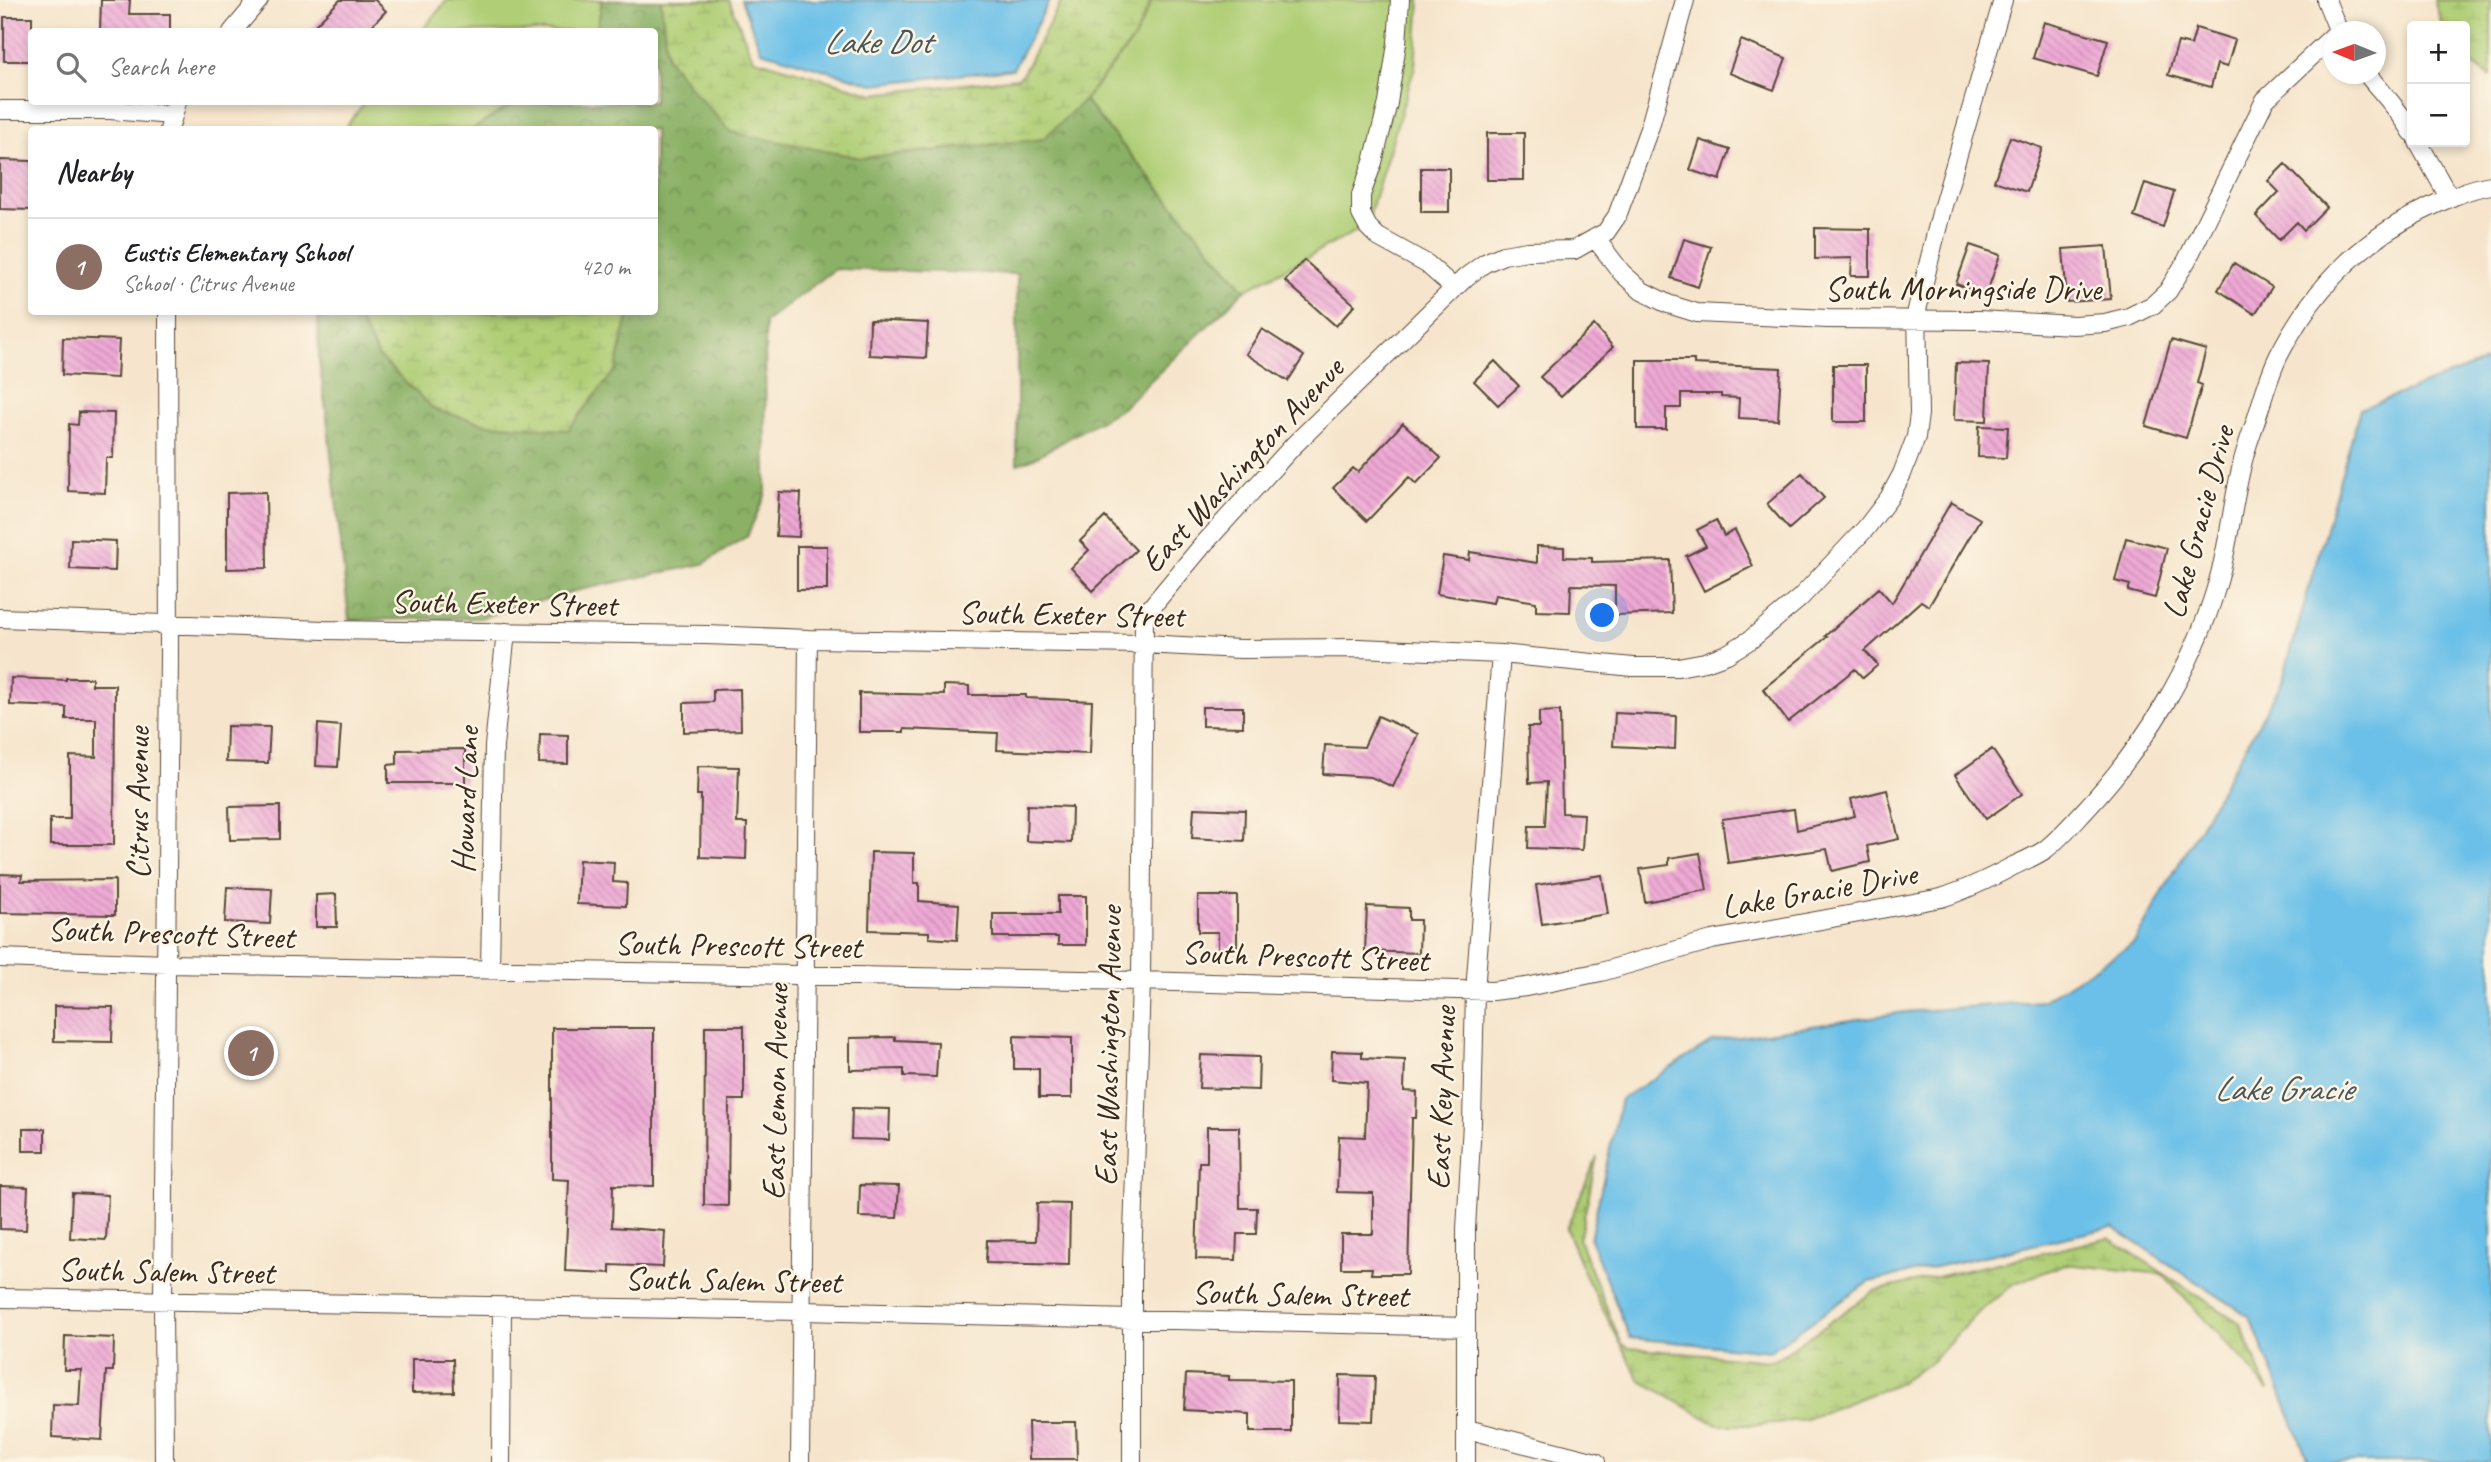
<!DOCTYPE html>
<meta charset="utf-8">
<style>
:root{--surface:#fff;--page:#f6f6f6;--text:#202124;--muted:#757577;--line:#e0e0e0;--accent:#1f6fb2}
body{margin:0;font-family:Caveat,sans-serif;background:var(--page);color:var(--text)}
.controls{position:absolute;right:21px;top:21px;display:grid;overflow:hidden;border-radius:7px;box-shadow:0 4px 10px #0003}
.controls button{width:63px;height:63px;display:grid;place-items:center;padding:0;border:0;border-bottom:2px solid var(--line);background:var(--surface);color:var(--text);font:35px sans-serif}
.compass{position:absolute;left:2323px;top:21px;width:63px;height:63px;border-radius:50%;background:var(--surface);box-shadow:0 4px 10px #0003;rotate:271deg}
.you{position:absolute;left:1603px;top:616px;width:24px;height:24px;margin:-18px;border:5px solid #fff;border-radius:50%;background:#1a73e8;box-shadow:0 0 0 10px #1a73e833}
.badge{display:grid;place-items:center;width:46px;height:46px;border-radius:50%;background:var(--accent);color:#fff;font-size:23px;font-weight:700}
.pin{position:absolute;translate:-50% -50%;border:4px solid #fff;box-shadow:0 2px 7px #0006}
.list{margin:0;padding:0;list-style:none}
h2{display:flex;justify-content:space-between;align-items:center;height:91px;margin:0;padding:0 28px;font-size:30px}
h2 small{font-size:23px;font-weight:400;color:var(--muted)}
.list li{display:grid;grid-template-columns:46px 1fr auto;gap:21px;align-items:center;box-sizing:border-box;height:98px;padding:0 28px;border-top:2px solid var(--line)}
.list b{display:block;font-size:26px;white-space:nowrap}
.list p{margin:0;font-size:23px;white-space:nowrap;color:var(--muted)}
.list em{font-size:23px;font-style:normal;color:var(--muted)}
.icon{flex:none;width:38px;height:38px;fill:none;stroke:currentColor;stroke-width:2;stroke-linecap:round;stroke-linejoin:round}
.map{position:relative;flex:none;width:2491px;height:1462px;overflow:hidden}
.search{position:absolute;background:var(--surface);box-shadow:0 4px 10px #0003;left:28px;top:28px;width:630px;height:77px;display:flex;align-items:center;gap:18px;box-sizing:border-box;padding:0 24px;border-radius:7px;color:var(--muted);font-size:26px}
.panel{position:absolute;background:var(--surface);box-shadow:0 4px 10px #0003;left:28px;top:126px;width:630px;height:189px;border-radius:7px}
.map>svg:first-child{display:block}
.grass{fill:#afce75;stroke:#757c4a;stroke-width:2}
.forest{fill:url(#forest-crowns);stroke:#636e42;stroke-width:2}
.wetland{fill:url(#wetland-marsh);stroke:#757c4a;stroke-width:2}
.water{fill:#6bc0e8;stroke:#537583;stroke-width:2}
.building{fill:url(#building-back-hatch)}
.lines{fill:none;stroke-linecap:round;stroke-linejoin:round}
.minor-casing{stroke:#574638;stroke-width:20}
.minor{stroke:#fff;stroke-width:18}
.labels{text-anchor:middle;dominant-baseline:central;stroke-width:5;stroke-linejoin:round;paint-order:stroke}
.street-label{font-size:33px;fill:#3b2a1e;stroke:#fcf5e5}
.water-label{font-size:35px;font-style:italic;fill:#49575b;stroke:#fcf5e5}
</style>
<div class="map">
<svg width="2491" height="1462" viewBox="0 0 2491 1462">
<defs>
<pattern id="forest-crowns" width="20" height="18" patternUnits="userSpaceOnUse" patternTransform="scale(1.75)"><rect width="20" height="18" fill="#8bb166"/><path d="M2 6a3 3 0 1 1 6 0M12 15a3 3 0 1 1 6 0" fill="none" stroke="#739053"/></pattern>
<pattern id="wetland-marsh" width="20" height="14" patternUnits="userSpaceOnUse" patternTransform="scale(1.75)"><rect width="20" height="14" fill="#afce75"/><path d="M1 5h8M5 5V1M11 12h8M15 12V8" fill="none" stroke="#97b165"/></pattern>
<pattern id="building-back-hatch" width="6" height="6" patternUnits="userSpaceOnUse" patternTransform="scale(1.75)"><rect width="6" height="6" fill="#efa9d6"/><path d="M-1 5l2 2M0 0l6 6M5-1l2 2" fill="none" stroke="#c38aad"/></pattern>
</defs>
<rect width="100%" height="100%" fill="#fcf5e5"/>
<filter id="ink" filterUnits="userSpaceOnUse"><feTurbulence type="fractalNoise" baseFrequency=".0143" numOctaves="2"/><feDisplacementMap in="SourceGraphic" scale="14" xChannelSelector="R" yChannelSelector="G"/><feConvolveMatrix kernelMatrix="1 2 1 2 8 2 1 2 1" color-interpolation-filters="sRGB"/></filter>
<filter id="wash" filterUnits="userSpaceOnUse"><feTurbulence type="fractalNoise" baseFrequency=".00686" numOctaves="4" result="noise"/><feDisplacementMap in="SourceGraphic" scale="28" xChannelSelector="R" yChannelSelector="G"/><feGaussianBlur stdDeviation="1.57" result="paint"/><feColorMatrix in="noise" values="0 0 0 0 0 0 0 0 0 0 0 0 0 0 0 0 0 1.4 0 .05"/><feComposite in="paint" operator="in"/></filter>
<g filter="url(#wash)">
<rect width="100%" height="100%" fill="#f6e5cc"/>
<path class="grass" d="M447,0H602L597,31L421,32Z
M1152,0H1420L1415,66L1366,226L1245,290L1084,100L1134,39Z
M365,102H516L473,129H344Z"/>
<path class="forest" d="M602,0H661L667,57L696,94L731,132L861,158L1043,139L1084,100L1245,290L1122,408L1032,459L1017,464V274L835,269L765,322L766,494L747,536L703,564L575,591L480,618L349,620L327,417L319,361L318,312H355L379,357L616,369L629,312H654V130L473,129L516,102H654V32L597,31Z"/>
<path class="wetland" d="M661,0H729L751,54L755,59L874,94L1018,78L1023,73L1062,0H1152L1134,39L1084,100L1043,139L861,158L731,132L696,94L667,57Z
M2434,0H2491V77L2465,58V26H2442Z
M355,312H629L616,369L568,430L487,424L435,410L379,357Z
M1597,1157L1579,1240L1621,1343L1629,1348L1769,1361L1777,1359L1874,1291L2109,1238L2240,1323L2268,1391L2245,1362L2162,1274L2065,1264L2013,1284L1973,1317L1932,1361L1901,1382L1806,1419L1761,1425H1717L1639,1379L1586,1277L1566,1229Z"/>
<path class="water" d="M741,0H1050L1013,69L873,84L761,51Z
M2491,359V1462H2309L2250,1317L2112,1227L1869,1282L1770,1351L1630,1338L1590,1239L1621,1099L1713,1041L1905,1012L2042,1001L2134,943L2282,682L2360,409Z"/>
<g id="blocks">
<path class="building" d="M101,0H130L129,14H170V32H100Z
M340,0H375L386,11L366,32H308Z
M4,17H32V61H4Z
M2044,22L2108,40L2097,76L2033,58Z
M2196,28L2235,40L2227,67L2217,64L2211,87L2168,75L2178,42L2191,45Z
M1741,40L1786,58L1774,90L1729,73Z
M1487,133H1524V180H1487Z
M2010,137L2042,148L2027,192L1994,181Z
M1700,140L1730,150L1720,180L1690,170Z
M0,160L32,161V210L0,209Z
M2285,164L2327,207L2304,230L2297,222L2279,240L2256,216L2279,192L2268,181Z
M1421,168H1449V212H1421Z
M2145,183L2174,192L2163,227L2134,217Z
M1815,228L1870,229V276H1851L1852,258L1815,259Z
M1684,239L1711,247L1698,287L1671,278Z
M1970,245L2000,255L1986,295L1956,284Z
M2106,246L2111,299L2067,302L2063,249Z
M1304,260L1355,305L1336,326L1285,281Z
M2234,263L2272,287L2255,314L2218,290Z
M870,320L928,323L926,358L869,355Z
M1594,325L1613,347L1561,397L1540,377Z
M1262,329L1304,356L1288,381L1246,354Z
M63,338L119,340L117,378L62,375Z
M2171,340L2206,350L2197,383L2202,385L2186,438L2146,426Z
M1637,360H1694V364L1781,368L1778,420L1738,418L1739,398L1721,397V394H1681V408H1666V429H1637Z
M1495,361L1519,386L1498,405L1474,381Z
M1956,363L1989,364L1987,421L1954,420Z
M1833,365H1866V422H1833Z
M79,412L114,413L113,458H106L105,493L68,491L69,424L78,425Z
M1403,423L1441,458L1416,484L1409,477L1367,521L1333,488L1353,468L1358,472Z
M1979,426L2008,427L2006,458L1978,457Z
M1802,473L1824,498L1789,529L1767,504Z
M266,492L267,568L227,569V493Z
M779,492L801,493L799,537L776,536Z
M1951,502L1980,519L1929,606L1921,601L1865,651L1878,665L1863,678L1855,669L1788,722L1763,689L1827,637L1825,636L1879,588L1892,603Z
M1105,517L1136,550L1093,591L1071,568L1089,550L1080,541Z
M1716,520L1724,536L1735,530L1753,566L1704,591L1686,556L1706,546L1697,530Z
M2126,538L2167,548L2155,598L2128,591L2130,585L2115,581Z
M71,539L116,541L115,571L70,569Z
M797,546H827V590H797Z
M1537,546L1564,547V557L1592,558V562L1670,560L1672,613L1615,615V586L1571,585L1570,612L1536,611V602L1495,595L1493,603L1437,594L1443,556L1469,560L1470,552L1537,563Z
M11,678L66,680V678H92V685H115L114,845H50V819H70V756L96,757V719H66V707L10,705Z
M944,685L969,686V695H1026V698L1092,701L1090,754L997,750L998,733L904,729V732H859V693L944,695Z
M740,689L741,730L684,732V703L713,702V690Z
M1202,707H1243V727L1202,726Z
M1560,711L1562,813L1584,814L1582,850L1528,848L1529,826H1545L1547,782L1529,783L1528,727H1539V712Z
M1615,713L1676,716L1675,749L1613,746Z
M1378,716L1418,734L1393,787L1371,777L1323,774L1325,745L1364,747Z
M318,724L341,726L338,767L316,766Z
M227,726L270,727L268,763L226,762Z
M540,734L568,735V764L539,763Z
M465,749V783H388V765L397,764V750Z
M1992,749L2022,794L1986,819L1955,775Z
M698,766L739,767L737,823H747L746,859L700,857L701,795H697Z
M1887,790L1899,839L1867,846L1870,862L1832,871L1827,849L1728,863L1722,819L1794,809L1797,830L1855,816L1851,799Z
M1027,805L1072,807L1071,843L1026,841Z
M280,806V839L230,840L229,807Z
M1194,808L1245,810L1244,841L1192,838Z
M871,852L914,853V883H919V901L959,904L957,940L929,938V932L869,930Z
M1700,853L1707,890L1645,902L1640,869L1669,865V858Z
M579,860L614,862L613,882L627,883L626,906L577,904Z
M0,874L22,875L21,881L115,880V915L0,913Z
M1602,875L1608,914L1542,924L1536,885Z
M227,887L272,889L270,924L225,922Z
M336,894L337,927H316V895Z
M1058,896H1086V945H1058V937H993V914H1058Z
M1198,896H1237V948H1218V932H1198Z
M1367,906L1409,908V920H1420L1419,953L1365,951Z
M54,1006L113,1007L112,1042L54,1041Z
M705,1026H744V1100H729L728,1206L704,1205Z
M552,1028H654V1186L613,1185L612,1227L665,1231L663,1267L610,1265V1273L565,1271L569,1180L552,1179Z
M1014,1036L1072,1038V1098H1039V1069H1014Z
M895,1037V1040L938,1042L936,1077L904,1076V1069L850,1070V1038Z
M1332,1051L1362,1052V1058L1405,1060L1404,1091L1417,1092L1416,1118H1412L1408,1274H1371L1372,1268H1341V1234H1373V1193L1337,1192L1339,1136L1365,1137L1367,1083L1331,1080Z
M1201,1055L1259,1057L1258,1090L1199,1088Z
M852,1108L890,1109L889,1140L851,1139Z
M1207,1127H1239L1240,1208H1257L1256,1234H1237L1236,1260L1196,1259L1199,1162H1207Z
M23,1129H45V1151H23Z
M860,1185L899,1186L897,1218L859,1217Z
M0,1186L28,1187L26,1230L0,1229Z
M72,1193L108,1195L106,1240L70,1238Z
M1037,1203L1070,1204L1069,1265L986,1263L987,1240L1036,1241Z
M65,1336L114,1338L113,1371H106L102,1440L52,1437L53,1405L79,1406L81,1370H64Z
M412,1359H453L454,1392L412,1393Z
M1186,1374L1229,1376V1380L1291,1381V1432H1250V1414L1184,1410Z
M1340,1375L1375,1376L1373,1421L1339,1420Z
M1028,1422H1076L1077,1459H1029Z"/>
</g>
</g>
<g filter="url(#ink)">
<use href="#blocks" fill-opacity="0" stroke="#574638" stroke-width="2"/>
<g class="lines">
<g class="minor-casing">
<path id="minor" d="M1400,0L1397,43L1388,103L1373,162L1361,195V214L1368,227L1378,237L1427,264L1454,288
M2326,0L2339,32
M232,32L259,0
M2367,74C2382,93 2400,111 2412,132
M0,110H110L172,115
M169,130L177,102
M2418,142L2449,197
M1595,238L1622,273L1642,291L1668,304L1697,313L1828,319L1979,320L2074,325L2105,323L2129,317L2153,305L2168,291L2187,260L2265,100L2334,35
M0,618L324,630L706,635L808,639L1144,644L1240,649L1359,648L1501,654L1633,667H1678L1705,662L1727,654L1750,640L1800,598L1866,528L1889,498L1902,474L1916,437L1919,414L1917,310L1942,209L2003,0
M0,958L168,964L1141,981L1492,991L1526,987L1601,972L1712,940L1941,898C1966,890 1989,879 2013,866C2024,861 2036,856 2046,849C2060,838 2072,824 2084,811C2143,748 2193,668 2217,585C2229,545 2232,505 2242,465C2245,450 2251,435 2256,420C2263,398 2269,375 2279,355C2311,292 2359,242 2422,211C2444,200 2466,189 2491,185
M490,970L494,746L506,632
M0,1298L802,1311L1465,1327
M1467,1429L1596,1462
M164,1462L163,1301L169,657L168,312
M501,1462L502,1307
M800,1462L808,639
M1132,1462V1267L1141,981L1144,616L1202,546L1293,446L1466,277L1485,263L1503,255L1527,251L1574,250L1606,232L1617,216L1650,126L1685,0
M1466,1462V1229L1472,1123L1475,991L1501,654"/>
</g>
<use href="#minor" class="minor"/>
</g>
</g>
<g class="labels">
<g class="street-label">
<text x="1963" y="289">South Morningside Drive</text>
<text transform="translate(1242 465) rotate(-47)">East Washington Avenue</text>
<text transform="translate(2198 522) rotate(-75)">Lake Gracie Drive</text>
<text transform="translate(504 603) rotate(1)">South Exeter Street</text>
<text transform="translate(1071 614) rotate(1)">South Exeter Street</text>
<text transform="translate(465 800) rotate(-88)">Howard Lane</text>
<text transform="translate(138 803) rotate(-90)">Citrus Avenue</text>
<text transform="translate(1819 890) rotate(-10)">Lake Gracie Drive</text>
<text transform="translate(171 933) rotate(2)">South Prescott Street</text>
<text transform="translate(738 945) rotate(1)">South Prescott Street</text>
<text transform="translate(1305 956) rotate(2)">South Prescott Street</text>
<text transform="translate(1108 1046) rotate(-89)">East Washington Avenue</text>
<text transform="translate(775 1092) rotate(-89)">East Lemon Avenue</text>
<text transform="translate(1441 1098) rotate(-88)">East Key Avenue</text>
<text transform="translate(166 1271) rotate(1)">South Salem Street</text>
<text transform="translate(733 1280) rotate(1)">South Salem Street</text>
<text transform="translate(1300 1294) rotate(1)">South Salem Street</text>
</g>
<g class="water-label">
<text x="877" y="41">Lake Dot</text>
<text x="2283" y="1088">Lake Gracie</text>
</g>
</g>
</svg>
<div class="controls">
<button>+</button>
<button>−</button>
</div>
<svg class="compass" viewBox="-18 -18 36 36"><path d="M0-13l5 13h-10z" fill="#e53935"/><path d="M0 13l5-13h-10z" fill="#757577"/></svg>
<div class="you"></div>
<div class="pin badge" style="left:251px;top:1053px;background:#8d6e63">1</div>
<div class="search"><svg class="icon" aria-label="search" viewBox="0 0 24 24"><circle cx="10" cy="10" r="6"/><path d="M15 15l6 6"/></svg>Search here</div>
<section class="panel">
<h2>Nearby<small></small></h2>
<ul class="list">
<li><span class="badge" style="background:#8d6e63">1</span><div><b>Eustis Elementary School</b><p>School · Citrus Avenue</p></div><em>420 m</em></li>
</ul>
</section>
</div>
